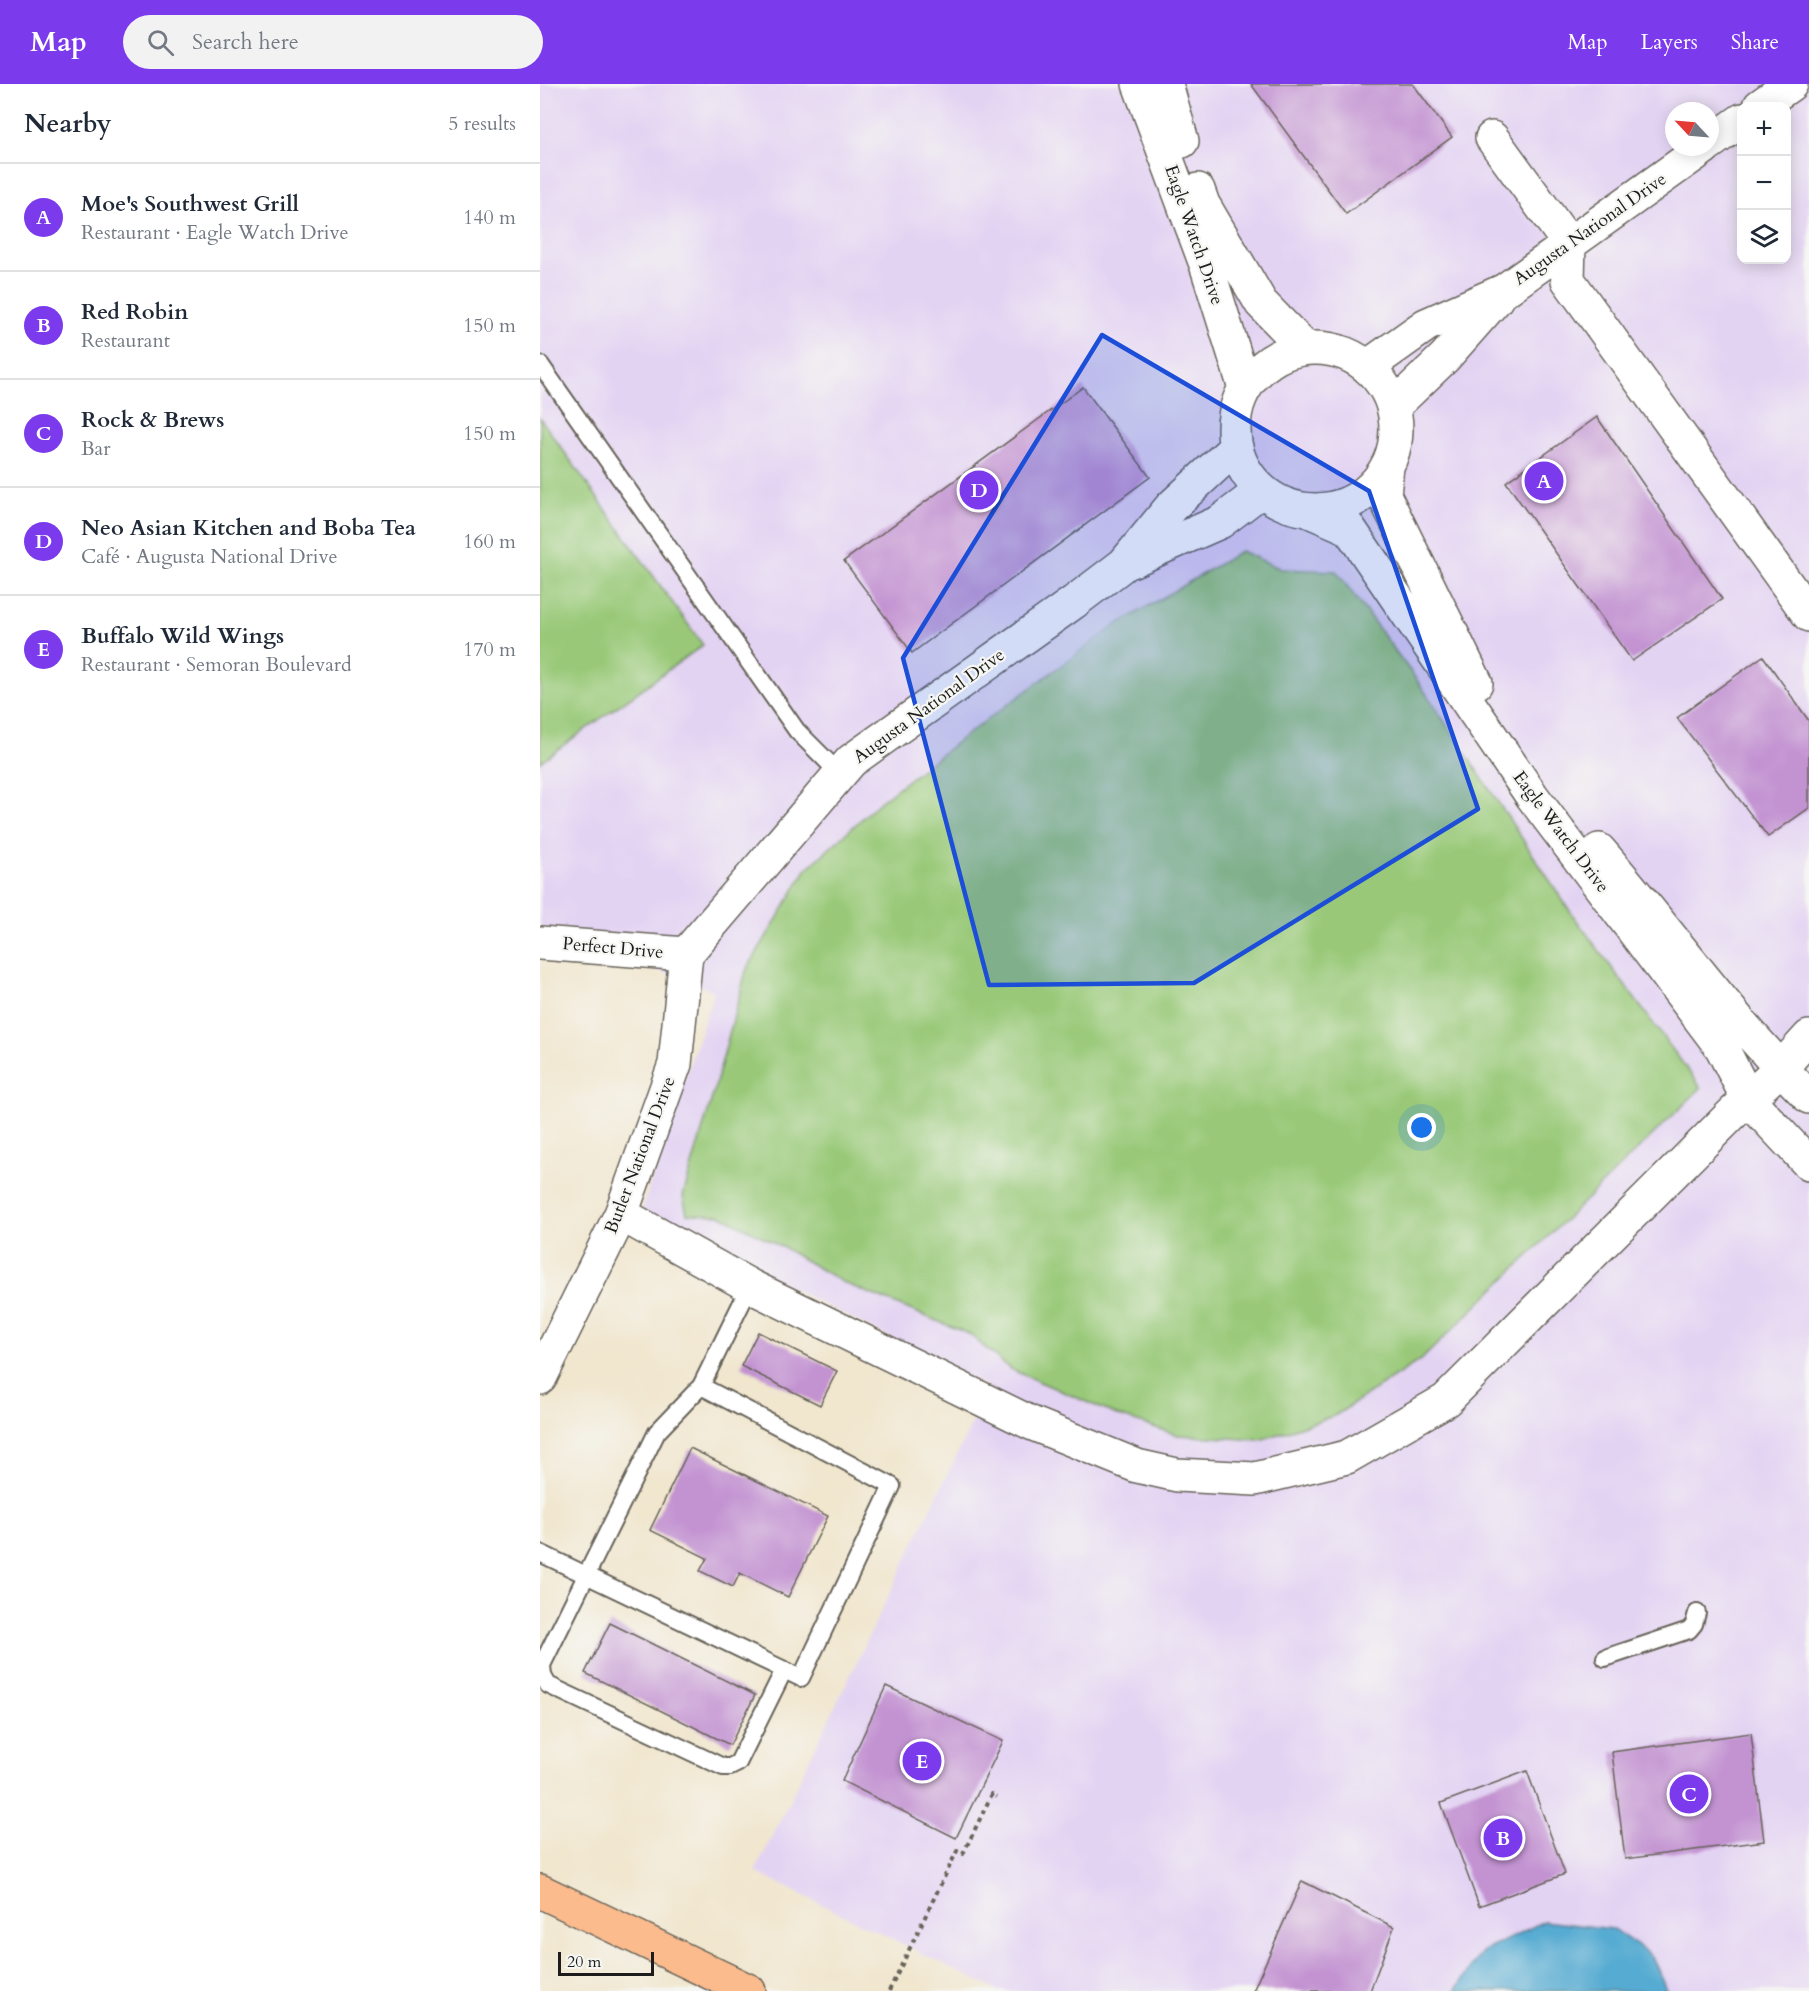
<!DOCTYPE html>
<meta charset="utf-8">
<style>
:root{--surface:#fff;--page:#f2f2f3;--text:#1f2937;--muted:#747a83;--line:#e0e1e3;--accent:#7c3aed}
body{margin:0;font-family:Cardo,serif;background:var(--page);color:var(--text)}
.controls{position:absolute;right:18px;top:18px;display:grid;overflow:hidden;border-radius:12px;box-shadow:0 3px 15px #0003}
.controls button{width:54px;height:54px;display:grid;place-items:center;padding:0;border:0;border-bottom:2px solid var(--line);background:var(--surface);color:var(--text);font:30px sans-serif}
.compass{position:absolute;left:1125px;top:18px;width:54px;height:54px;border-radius:50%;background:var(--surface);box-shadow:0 3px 15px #0003;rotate:296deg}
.scale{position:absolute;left:18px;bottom:15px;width:96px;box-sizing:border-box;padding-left:6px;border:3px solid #1c1c1c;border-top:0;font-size:16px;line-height:21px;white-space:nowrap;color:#1c1c1c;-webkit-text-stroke:4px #f6f6f2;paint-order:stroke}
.you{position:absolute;left:882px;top:1044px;width:21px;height:21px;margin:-15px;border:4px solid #fff;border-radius:50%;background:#1a73e8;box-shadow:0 0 0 9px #1a73e833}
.badge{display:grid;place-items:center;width:39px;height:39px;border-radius:50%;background:var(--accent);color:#fff;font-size:20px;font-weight:700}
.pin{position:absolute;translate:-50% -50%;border:3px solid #fff;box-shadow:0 2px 6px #0006}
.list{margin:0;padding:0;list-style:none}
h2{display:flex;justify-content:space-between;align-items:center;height:78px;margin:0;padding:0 24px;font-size:26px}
h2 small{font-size:20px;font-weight:400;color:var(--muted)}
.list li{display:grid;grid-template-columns:39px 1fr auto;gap:18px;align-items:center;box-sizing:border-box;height:108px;padding:0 24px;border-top:2px solid var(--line)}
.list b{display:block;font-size:22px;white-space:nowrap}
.list p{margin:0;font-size:20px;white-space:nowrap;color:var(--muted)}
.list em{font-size:20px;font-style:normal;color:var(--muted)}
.icon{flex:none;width:33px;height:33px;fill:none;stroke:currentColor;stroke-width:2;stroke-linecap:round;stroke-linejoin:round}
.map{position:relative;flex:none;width:1269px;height:1907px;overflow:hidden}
header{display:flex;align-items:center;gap:36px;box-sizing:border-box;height:84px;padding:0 30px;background:var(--accent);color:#fff}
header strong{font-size:28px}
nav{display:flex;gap:33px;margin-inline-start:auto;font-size:21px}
.search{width:420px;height:54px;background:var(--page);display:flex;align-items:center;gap:15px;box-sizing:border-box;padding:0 21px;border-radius:33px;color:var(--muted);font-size:22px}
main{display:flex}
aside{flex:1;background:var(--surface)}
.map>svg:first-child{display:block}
.built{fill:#e3d3f3;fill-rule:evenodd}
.green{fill:#99c978;stroke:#5a724a;stroke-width:1.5}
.water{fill:#57abd2;stroke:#3a6477;stroke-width:1.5}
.building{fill:#c292d1}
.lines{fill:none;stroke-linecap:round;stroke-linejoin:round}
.service-casing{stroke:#67635a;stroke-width:20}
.minor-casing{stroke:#67635a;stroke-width:36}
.primary-casing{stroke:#67635a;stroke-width:36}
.path{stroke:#67635a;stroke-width:4;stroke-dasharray:4.5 4.5;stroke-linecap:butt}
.service{stroke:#fff;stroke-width:16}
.minor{stroke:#fff;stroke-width:33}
.primary{stroke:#fbbb8c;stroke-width:33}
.marked{fill:#1d4ed8;fill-opacity:0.2;stroke:#1d4ed8;stroke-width:4.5;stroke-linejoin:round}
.labels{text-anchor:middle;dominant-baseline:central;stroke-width:4.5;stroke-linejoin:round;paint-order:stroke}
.street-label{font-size:18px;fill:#1c1c1c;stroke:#f6f6f2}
</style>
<header>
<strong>Map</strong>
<div class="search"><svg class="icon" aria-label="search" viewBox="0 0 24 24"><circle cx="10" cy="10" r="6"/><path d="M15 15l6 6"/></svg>Search here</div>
<nav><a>Map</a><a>Layers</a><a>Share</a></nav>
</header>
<main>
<aside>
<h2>Nearby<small>5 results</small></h2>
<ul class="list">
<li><span class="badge">A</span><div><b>Moe's Southwest Grill</b><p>Restaurant · Eagle Watch Drive</p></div><em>140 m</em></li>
<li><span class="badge">B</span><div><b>Red Robin</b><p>Restaurant</p></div><em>150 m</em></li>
<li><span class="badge">C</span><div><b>Rock &amp; Brews</b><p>Bar</p></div><em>150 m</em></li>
<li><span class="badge">D</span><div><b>Neo Asian Kitchen and Boba Tea</b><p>Café · Augusta National Drive</p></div><em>160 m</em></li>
<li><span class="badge">E</span><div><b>Buffalo Wild Wings</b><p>Restaurant · Semoran Boulevard</p></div><em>170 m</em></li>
</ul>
</aside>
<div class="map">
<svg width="1269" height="1907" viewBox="0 0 1269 1907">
<rect width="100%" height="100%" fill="#f6f6f2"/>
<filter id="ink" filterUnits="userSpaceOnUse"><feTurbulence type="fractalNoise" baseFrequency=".0167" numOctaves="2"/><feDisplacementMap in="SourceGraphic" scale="12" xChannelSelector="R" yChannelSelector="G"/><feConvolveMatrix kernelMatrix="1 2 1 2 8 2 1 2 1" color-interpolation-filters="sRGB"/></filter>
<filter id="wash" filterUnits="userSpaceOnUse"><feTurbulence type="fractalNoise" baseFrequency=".008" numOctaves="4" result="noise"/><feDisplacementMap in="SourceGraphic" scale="24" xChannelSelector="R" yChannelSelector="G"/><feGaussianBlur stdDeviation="1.35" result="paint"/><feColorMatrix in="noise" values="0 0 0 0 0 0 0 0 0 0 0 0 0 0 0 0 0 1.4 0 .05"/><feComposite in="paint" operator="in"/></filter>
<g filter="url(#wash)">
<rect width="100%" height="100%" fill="#f1e6ce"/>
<path class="built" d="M0,0H1269V1907H459L215,1788L449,1304L101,1128L174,907L0,843ZM1202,22H1246V176H1202ZM1134,27H1170V63H1134Z"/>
<path class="green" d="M0,334L163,561L0,678Z
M701,467L741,485L796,487L879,599L1032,830L1161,1004L882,1275L796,1331L720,1356L638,1351L579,1332L470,1285L429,1250L304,1199L244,1164L180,1131L147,1130L143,1112L174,1007L206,887L266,786L341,717L422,654L575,542Z"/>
<path class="water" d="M1004,1837L1073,1845L1112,1872L1127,1907H915L942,1868Z"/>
<g id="blocks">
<path class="building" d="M711,0H873L912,53L806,130Z
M543,303L610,393L372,569L304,477Z
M1057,333L1182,515L1092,577L966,398Z
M1223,572L1269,637V724L1228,753L1137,634Z
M218,1248L297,1287L280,1321L201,1282Z
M150,1364L288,1432L248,1513L200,1489L193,1503L160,1487L167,1474L110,1446Z
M70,1539L215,1611L190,1661L45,1589Z
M346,1602L463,1657L416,1754L302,1697Z
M1211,1649L1224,1757L1085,1775L1072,1668Z
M987,1687L1025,1790L939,1822L901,1719Z
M762,1797L854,1843L830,1907H713Z"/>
</g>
</g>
<g filter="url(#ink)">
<use href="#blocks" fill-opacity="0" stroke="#67635a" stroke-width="1.5"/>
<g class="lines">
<g class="service-casing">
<path id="service" d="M0,280L257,647L300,690
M161,1302L117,1348L2,1581L3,1592L8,1601L183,1683H190L198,1679L244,1586
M0,1469L261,1594L352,1402L161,1302L210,1202
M1065,1574L1149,1546L1154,1540L1157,1529"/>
</g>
<g class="minor-casing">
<path id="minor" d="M599,0L667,183L705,304
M626,0L642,57
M1220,22L1251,0
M952,54L1029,160L1028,196L1031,200L1269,531
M1170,59L1202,36
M658,106L663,120L721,219L765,264
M694 345a81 81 0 1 1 162 0a81 81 0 1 1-162 0Z
M827,283L886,241L965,206L1165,63
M853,323L905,273L957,214
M847,382L844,411L936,599
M767,426L809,444L992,712L1182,964L1208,1015L1269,1080
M591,477L680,438L721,407
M1059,766C1130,848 1192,937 1269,1013
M0,859L146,870
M146,870L311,677L534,518L584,480L631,423L696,363
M81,1130L210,1202L491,1339L597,1382L637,1391L715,1395L807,1373L906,1316L1194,1028L1240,985L1269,953
M0,1294L81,1130L135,980L146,870"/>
</g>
<g class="primary-casing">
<path id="primary" d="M0,1807L209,1907"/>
</g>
<path class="path" d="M349,1907L417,1767L423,1770L452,1710L457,1713"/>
<use href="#service" class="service"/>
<use href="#minor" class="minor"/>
<use href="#primary" class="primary"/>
</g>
</g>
<path class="marked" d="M562,251L829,407L938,725L654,899L449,901L363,574Z"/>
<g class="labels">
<g class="street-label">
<text transform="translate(1050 145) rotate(-35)">Augusta National Drive</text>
<text transform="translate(654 151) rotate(71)">Eagle Watch Drive</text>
<text transform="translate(389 622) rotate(-36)">Augusta National Drive</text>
<text transform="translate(1021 748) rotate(53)">Eagle Watch Drive</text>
<text transform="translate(73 864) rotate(5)">Perfect Drive</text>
<text transform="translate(100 1071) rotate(-69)">Butler National Drive</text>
</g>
</g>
</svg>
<div class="controls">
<button>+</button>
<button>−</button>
<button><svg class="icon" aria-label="layers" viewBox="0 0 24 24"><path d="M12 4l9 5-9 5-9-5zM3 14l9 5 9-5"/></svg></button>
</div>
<svg class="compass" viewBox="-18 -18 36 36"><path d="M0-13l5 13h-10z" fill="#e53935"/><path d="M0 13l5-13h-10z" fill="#747a83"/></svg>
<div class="scale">20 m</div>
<div class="you"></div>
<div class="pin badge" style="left:1004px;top:397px">A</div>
<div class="pin badge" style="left:963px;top:1754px">B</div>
<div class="pin badge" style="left:1149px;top:1710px">C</div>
<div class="pin badge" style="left:439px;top:406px">D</div>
<div class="pin badge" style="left:382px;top:1677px">E</div>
</div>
</main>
